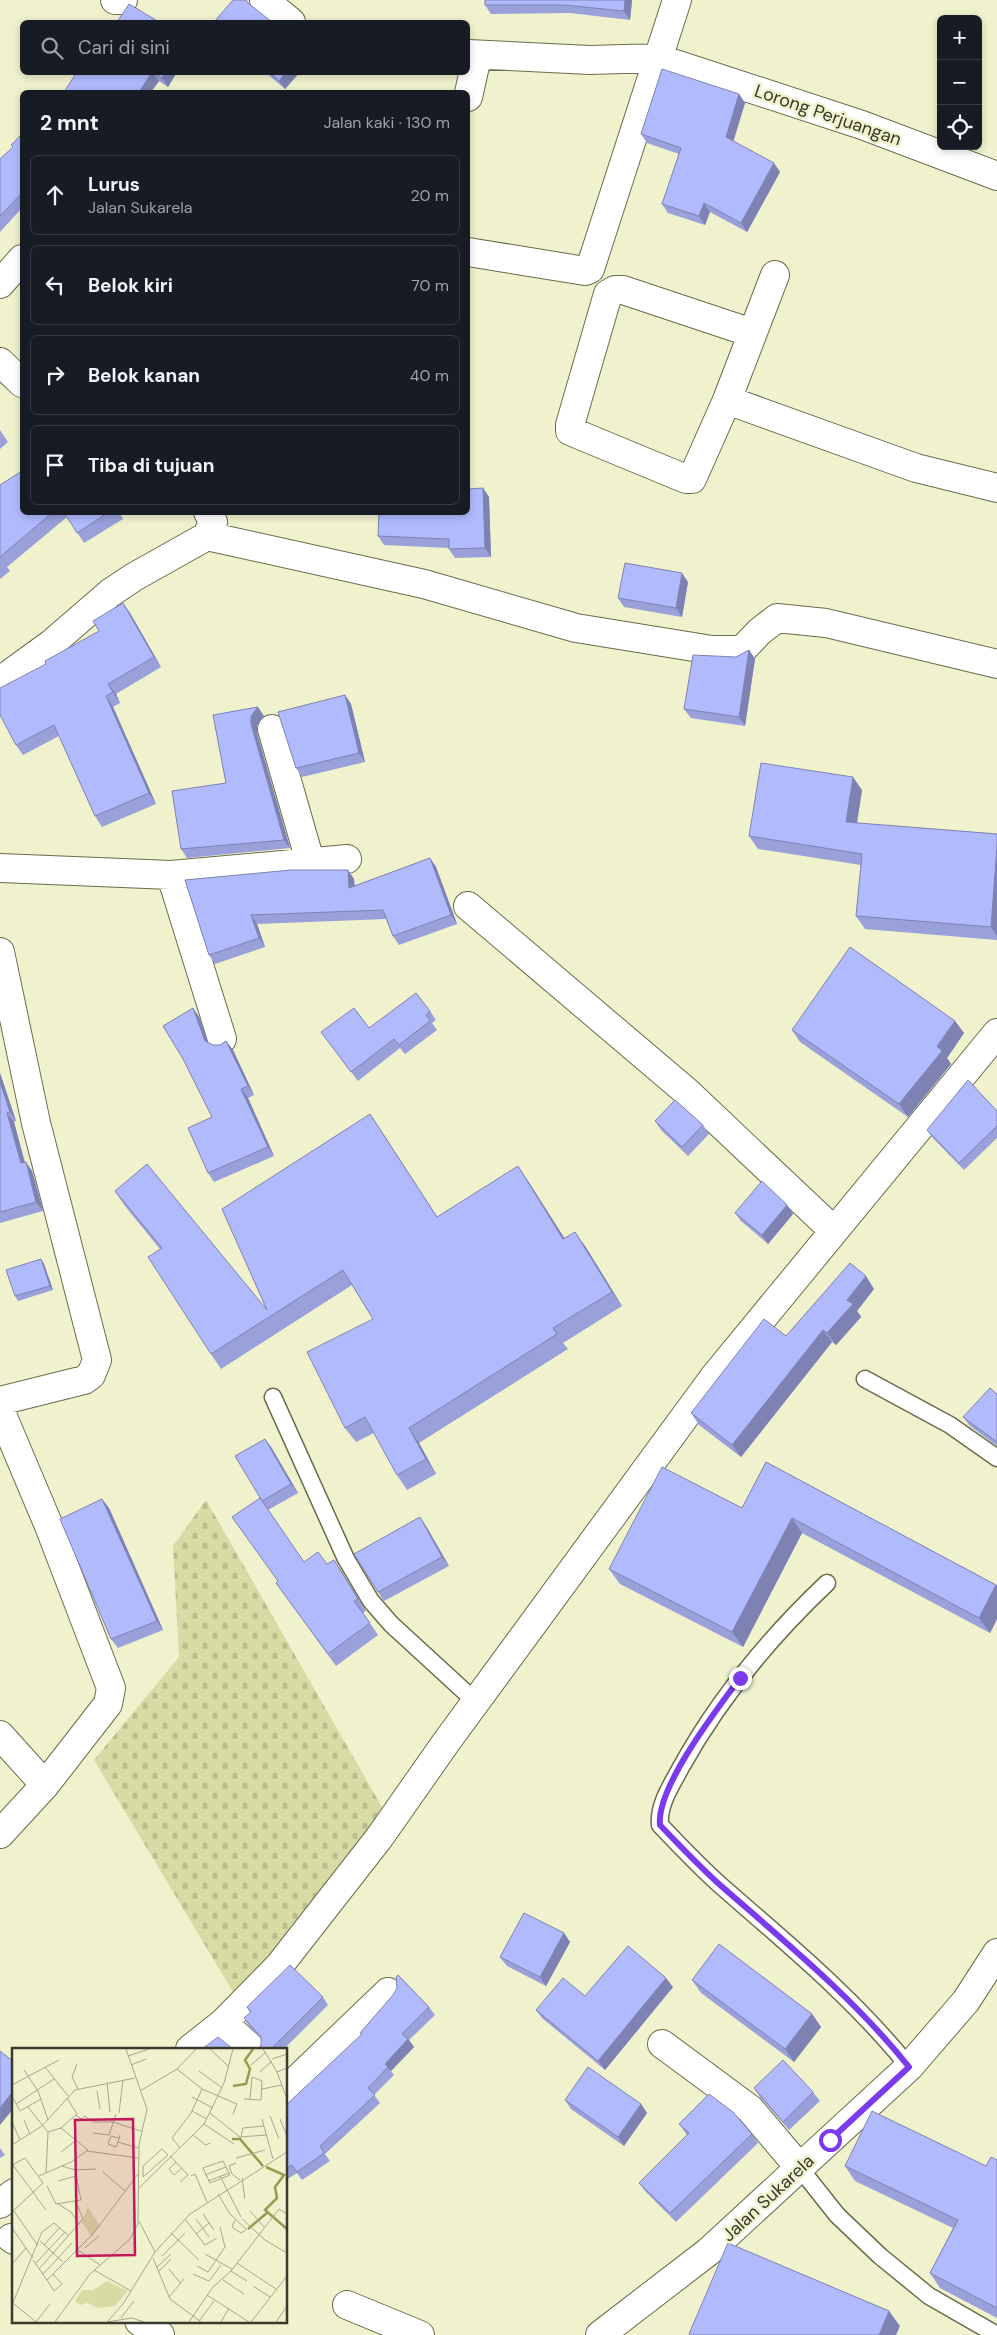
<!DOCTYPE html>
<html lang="id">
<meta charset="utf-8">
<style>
:root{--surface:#171b24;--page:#242831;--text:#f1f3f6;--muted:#9ea1a6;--line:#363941}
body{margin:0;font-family:"DM Sans",sans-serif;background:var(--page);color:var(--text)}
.controls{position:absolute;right:15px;top:15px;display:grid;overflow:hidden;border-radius:8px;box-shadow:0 2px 8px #0003}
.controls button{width:45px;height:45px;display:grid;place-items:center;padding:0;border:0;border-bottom:1px solid var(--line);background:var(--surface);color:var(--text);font:25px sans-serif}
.stop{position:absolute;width:15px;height:15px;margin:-11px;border:4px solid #7c3aed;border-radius:50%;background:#fff}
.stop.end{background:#7c3aed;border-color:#fff;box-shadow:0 1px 5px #0008}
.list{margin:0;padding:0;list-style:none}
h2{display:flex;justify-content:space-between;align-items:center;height:65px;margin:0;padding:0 20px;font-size:21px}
h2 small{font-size:16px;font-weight:400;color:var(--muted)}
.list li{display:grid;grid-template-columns:32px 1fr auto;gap:15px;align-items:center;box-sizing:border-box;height:80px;margin:0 10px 10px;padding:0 10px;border:1px solid var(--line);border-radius:8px}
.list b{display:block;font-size:19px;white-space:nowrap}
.list p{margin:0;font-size:16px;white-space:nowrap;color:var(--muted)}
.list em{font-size:16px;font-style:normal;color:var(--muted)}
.icon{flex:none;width:28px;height:28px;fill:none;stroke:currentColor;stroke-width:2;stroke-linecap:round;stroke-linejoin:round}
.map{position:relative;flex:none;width:997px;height:2335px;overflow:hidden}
.search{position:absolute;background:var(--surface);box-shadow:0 2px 8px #0003;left:20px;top:20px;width:450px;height:55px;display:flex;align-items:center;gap:12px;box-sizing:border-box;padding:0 18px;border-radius:8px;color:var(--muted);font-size:19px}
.panel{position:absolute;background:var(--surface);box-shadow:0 2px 8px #0003;left:20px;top:90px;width:450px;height:425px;border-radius:8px}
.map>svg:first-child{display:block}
.cemetery{fill:url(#cemetery-stones)}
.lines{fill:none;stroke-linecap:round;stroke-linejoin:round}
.service-casing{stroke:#6a6c4b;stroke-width:19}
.minor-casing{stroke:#6a6c4b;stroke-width:30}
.service{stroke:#fff;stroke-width:16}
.minor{stroke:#fff;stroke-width:28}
.wall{fill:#99a0da}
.shaded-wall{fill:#7d82b2}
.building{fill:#b2bafe;stroke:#7d82b2}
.route{stroke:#7c3aed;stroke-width:6}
.labels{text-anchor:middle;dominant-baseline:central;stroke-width:5;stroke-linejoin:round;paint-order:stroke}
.street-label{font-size:18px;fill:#393a2c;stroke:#eff2cd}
.inset-river{fill:none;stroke:#979b51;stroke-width:2.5}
.inset-road{fill:none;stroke:#a6a88d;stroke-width:1}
.view{fill:#c2185b;fill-opacity:0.15;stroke:#c2185b;stroke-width:2.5}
.inset-edge{fill:none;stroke:#393a2c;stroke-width:2.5}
</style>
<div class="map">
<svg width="997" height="2335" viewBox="0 0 997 2335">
<defs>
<pattern id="cemetery-stones" width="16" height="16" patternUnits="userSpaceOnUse" patternTransform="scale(1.25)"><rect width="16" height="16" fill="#d8dca4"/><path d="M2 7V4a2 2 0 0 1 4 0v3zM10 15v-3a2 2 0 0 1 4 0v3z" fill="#babe8d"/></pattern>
</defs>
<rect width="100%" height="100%" fill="#eff2cd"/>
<path class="cemetery" d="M206,1500L394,1828L236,1997L94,1760L179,1657L173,1546Z"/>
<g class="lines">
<g class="service-casing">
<path id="service" d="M865,1379L950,1425L997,1458
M273,1397L346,1559L371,1601L391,1624L476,1702
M827,1583C770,1637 718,1700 680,1769C671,1786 658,1805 660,1825C679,1845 699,1866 719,1884C785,1942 854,1998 909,2067
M799,2167L837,2215L880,2256L929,2296L997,2335"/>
</g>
<g class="minor-casing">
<path id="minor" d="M115,0H123
M264,0L291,22
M468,54L590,60L657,58L862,125L997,176
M468,97L475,66
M468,252L585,271L590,269L677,0
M0,284L22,259
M752,333L623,290H615L608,294L570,425V431L686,479H692L727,400L775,275
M0,362L22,383
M727,400L916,468L997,488
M207,536L424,584L576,628L712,650H742L759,632L777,618L826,623L997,664
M0,681L51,644L110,593L134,577L207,536L213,522L208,512
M272,729L310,861
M0,868L171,875L347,859
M171,875L222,1039
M468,906L687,1092L834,1231
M0,952L36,1123L97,1360L91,1375L84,1380L0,1401
M0,1410L49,1526L111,1688L108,1704L45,1785L0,1834
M0,1735L45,1785
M223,2023L252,2049
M662,2044L750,2109L799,2167
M190,2049L223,2023L279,1966L379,1838L447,1741L714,1377L997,1033
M286,2090L388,1992
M0,2204L14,2193
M11,2238L14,2240
M347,2305L420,2335
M139,2321L160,2335
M600,2335L708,2252L909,2067L966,2001L997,1953"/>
</g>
<use href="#service" class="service"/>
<use href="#minor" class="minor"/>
</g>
<path class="wall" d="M485,0H632L630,20L570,13L491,14L485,5Z
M77,72H177L168,87L159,81L151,92H64Z
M265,72H300L285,89Z
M739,94L745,103L733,141L780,172L747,232L710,212L705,225L668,213L662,204L679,154L647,143L641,134Z
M22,134V208L0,232V159L13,147Z
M0,430L8,442L0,449Z
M0,485L22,512H119L123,519L84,543L67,517L7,567L10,571L0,579Z
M483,488L489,497L491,557L455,558L449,549V548L384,545L378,536Z
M688,582L682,617L624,607L618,598Z
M130,613L161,667L116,694L120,703L113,707L156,804L102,827L95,816L59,736L23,755L16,745L46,664Z
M749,650L755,659L745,726L691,718L684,709L736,657Z
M345,695L351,704L365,762L302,777L296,768Z
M213,715L264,716L257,725V733L290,848L187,858L181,849L226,783Z
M862,790L857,823L997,834V940L865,929L856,916L861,865L758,849L749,836Z
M430,858L436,867L457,924L399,945L393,936L386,919L257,924L265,947L215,964L209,955L185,880L348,870L354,879L355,886Z
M193,1008L199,1017L208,1043L213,1045H220L226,1041L233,1050L254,1095L248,1098L274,1156L214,1182L208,1173L212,1117Z
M430,1011L436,1020L432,1023L437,1030L405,1054L400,1048L358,1081L321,1032L369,1028Z
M955,1021L964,1033L947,1058L951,1064L908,1117L800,1042L792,1030Z
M0,1073L16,1121L14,1122L25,1162L32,1171L43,1211L0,1223Z
M997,1111V1138L964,1170L932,1137L927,1130Z
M370,1114L437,1217L528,1181L564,1238L585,1246L622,1306L563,1343L568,1349L419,1443L436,1474L407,1490L397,1475L374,1433L356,1442L345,1428L373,1319L352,1285L221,1369L211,1354L160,1249L125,1206L115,1191L267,1310Z
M655,1121L703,1125L709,1134L688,1156L661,1130Z
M787,1205L793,1214L768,1244L741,1221L735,1213Z
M41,1259L44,1264L53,1290L18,1301L15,1296Z
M874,1289L857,1311L861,1317L836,1345L832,1342L741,1457L699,1425L691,1413Z
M997,1394V1446L970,1426L963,1417Z
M271,1447L298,1493L268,1510L304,1562L327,1564L334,1560L366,1611L363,1613L378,1635L336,1666L284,1594L278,1581L260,1498Z
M766,1462L996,1585L997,1586V1619L990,1633L802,1533L743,1647L620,1584L609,1569L742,1508Z
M109,1508L163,1630L118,1648L111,1639Z
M426,1526L449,1566L384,1601L378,1592Z
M564,1933L570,1942L546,1986L507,1966L500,1957Z
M692,1980L812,2014L821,2027L794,2062L701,1993Z
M673,1987L605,2070L542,2018L536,2010Z
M323,1997L328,2005L284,2049H259L261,2045V2039L249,2026L244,2018L250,2013L247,2007Z
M429,2007L435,2015L409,2040L414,2047L391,2071L394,2075L374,2095L380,2103L325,2154L330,2161L302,2180L297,2173L286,2180V2105Z
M754,2088L813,2092L820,2101L789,2130L760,2097Z
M565,2100L641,2104L647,2113L624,2146L571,2109Z
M679,2124L752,2134L758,2143L676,2222L645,2191L639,2183L687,2135Z
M0,2148L5,2155L0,2158Z
M997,2160V2318L940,2288L930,2273L953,2228L855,2181L845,2166H986Z"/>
<path class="shaded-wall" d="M625,0H632L630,20L624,11Z
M152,72L159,81L151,92H139Z
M165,72H177L168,87L162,78Z
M286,72H300L285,89L279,81Z
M739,94L745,103L732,146L726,137Z
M774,163L780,172L747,232L741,223Z
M704,203L710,212L705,225L699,216Z
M483,488L489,497L491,557L485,548Z
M682,573L688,582L682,617L676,608Z
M123,603L130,613L161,667L154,657Z
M749,650L755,659L745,726L739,717Z
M108,684L116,694L120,703L113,692Z
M345,695L351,704L365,762L359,753Z
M106,696L113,707L156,804L149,793Z
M258,707L264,716L257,725V733L290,848L284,840L251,724V716Z
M853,777L862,790L855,835L846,822Z
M997,846V936L991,927Z
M430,858L436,867L457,924L451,915Z
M348,870L354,879L355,897L349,888Z
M251,915L257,924L265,947L259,938Z
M193,1008L199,1017L211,1050L205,1041Z
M955,1021L964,1033L947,1058L951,1064L908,1117L899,1104Z
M226,1041L233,1050L254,1095L248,1086Z
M0,1073L16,1121L10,1112L0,1082Z
M241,1089L248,1098L274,1156L268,1147Z
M7,1113L14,1122L27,1172L21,1163Z
M370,1114L380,1129L447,1232L437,1217Z
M26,1162L32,1171L43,1211L36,1202Z
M518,1166L528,1181L574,1253L563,1239Z
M787,1205L793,1214L768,1244L762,1235Z
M575,1232L585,1246L622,1306L612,1292Z
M41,1259L44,1264L53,1290L50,1286Z
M866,1276L874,1289L857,1311L861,1317L836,1345L827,1333L847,1300Z
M823,1330L832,1342L741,1457L732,1445Z
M409,1428L419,1443L436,1474L426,1459Z
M265,1439L271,1447L298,1493L291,1484Z
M102,1499L109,1508L163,1630L157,1621Z
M420,1517L426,1526L449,1566L442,1557Z
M792,1518L802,1533L743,1647L732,1632Z
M334,1560L342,1572L366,1611L358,1599Z
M996,1585L997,1586V1619L990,1633L979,1618Z
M564,1933L570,1942L546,1986L540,1977Z
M666,1978L673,1987L605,2070L598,2061Z
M812,2014L821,2027L794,2062L785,2049Z
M408,2039L414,2047L391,2071L385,2064Z
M14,2090V2108L0,2125V2108Z
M641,2104L647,2113L624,2146L618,2137Z
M889,2311L900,2326L896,2335H879Z"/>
<path class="building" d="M233,0H246L248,3L272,22H214Z
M485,0H625L624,11L564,5H485Z
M129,4L159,22H117Z
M662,69L739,94L726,137L774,163L741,223L704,203L699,216L662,204L681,148L641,134Z
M77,72H152L139,92H64Z
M153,72H165L162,78Z
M269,72H286L279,81Z
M22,134V193L0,216V159L13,147L11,145Z
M22,471V512H53L0,557V485Z
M483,488L485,548L449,549V539L378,536L379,512H468V489Z
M64,512H109L77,533Z
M625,563L682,573L676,608L618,598Z
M123,603L154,657L108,684L113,692L106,696L149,793L95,816L54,725L16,745L0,715V688L46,664L45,661L99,631L93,621Z
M749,650L739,717L684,709L693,655L736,657Z
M345,695L359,753L296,768L278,712Z
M258,707L251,716V724L284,840L181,849L172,791L226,783L213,715Z
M761,763L853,777L846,822L997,834V846L991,927L856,916L862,854L749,836Z
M430,858L451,915L393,936L383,910L251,915L259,938L209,955L185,880L291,870H348L349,888Z
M850,947L955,1021L937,1046L942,1051L899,1104L792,1030Z
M416,993L430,1011L426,1015L430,1021L399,1045L394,1039L351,1072L321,1032L354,1008L369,1028Z
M193,1008L205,1041L213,1045H220L226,1041L248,1086L241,1089L268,1147L208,1173L188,1128L212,1117L183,1059L163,1026Z
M968,1080L997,1111V1126L959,1163L927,1130Z
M0,1082L10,1112L7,1113L21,1163L26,1162L36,1202L0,1212Z
M675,1100L703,1125L682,1147L655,1121Z
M370,1114L437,1217L518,1166L563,1239L575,1232L612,1292L553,1328L557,1334L409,1428L426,1459L397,1475L365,1417L345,1428L307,1352L373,1319L343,1270L211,1354L148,1257L162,1248L115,1191L147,1164L267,1310L222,1209Z
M762,1181L787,1205L762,1235L735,1213Z
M41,1259L50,1286L15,1296L6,1270Z
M850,1263L866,1276L847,1300L853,1304L827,1333L823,1330L732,1445L691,1413L764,1319L786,1336Z
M990,1388L997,1394V1442L963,1417Z
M265,1439L291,1484L262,1501L235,1456Z
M766,1462L996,1585L979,1618L792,1518L732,1632L609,1569L662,1467L742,1508Z
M260,1498L304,1562L318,1552L327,1564L334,1560L358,1599L354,1601L370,1623L328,1654L276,1583L278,1581L232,1517Z
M102,1499L157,1621L111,1639L60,1519Z
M420,1517L442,1557L378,1592L354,1554Z
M524,1913L564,1933L540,1977L500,1957Z
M719,1944L812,2014L785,2049L692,1980Z
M628,1946L666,1978L598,2061L536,2010L563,1978L585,1996Z
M290,1965L323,1997L271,2049H259L261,2045V2037L244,2018L251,2012L247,2007Z
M398,1975L429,2007L402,2034L408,2039L385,2064L388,2067L368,2088L375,2095L320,2146L324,2153L297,2172L292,2165L286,2168V2105L362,2034L360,2033L393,1995L397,1988L396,1977Z
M218,2037L233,2049H202Z
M0,2051L14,2062V2090L0,2108Z
M783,2060L813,2092L783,2122L754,2088Z
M588,2067L641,2104L618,2137L565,2100Z
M709,2094L733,2112L752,2134L670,2213L639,2183L689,2133L679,2124Z
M872,2111L986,2166L991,2157L997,2160V2308L930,2273L958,2220L845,2166Z
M728,2243L889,2311L879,2335H691L689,2334Z"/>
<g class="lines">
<path class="route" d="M740,1678C717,1709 656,1788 660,1825C679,1845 699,1866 719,1884C785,1942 854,1998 909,2067L830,2140"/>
</g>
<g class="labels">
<g class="street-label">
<text transform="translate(828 115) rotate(19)">Lorong Perjuangan</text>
<text transform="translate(768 2198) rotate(-43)">Jalan Sukarela</text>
</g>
</g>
<g transform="translate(12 2048)">
<rect width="275" height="275" fill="#eff2cd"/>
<path d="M95,233L116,243L103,258L86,260L76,255L68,257L63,253L70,242H81Z" fill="#d8dca4"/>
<path d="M76,159L88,178L79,188L70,174Z" fill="#d8dca4"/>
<path class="inset-river" d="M221,38L234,36L238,21L233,12L241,1M220,91H228L251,118M254,119L272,127L263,139L265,150L253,162L275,181M236,181L256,164"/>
<path class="inset-road" d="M198,1L216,18M251,1L265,24M116,8L137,1M260,11L275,6M65,16L60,29L66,41M119,17L134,11M239,17L254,4M33,19L56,48M275,20L265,24L275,51M165,21L190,41L225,56L221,66M12,22L26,43L36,72M187,23L210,40M248,24L260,13M95,34L98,64M0,37L47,12M250,41L270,37M85,43L88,61M128,43L165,21L184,1M0,48L8,63L29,51M180,49L201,60M232,51L249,52L250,33L240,29L238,51M4,56L42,31M16,59L36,84M180,63L195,71M107,65L111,32M198,65L228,89L255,87M64,67L69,71L73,68L81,74H101L129,83M258,68L267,91M250,71L261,111M268,71L275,88M12,72L18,86M0,74L8,92M192,76L222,96M36,84L49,80L65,66L55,50M81,85L97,87L104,66M181,87L194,97L198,95M229,89L231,80L252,78M107,90L99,88L96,96L104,99L106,94L108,87M106,94L126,100M0,97L30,78L63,42L123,30M168,100L160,90L179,65L190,41M150,101L156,107L131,129V118ZM75,103L126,110M49,104L63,93M158,108L176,127L168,134M224,110L253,102M211,113L218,127L198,135L191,120ZM164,114L157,121L162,127L170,120M224,115L217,118L220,126L228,132M0,117L13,110L31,135L0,164M1,117L34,162M50,118L63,122L84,121M91,124L113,143M34,125L36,84M193,127L214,119M27,128L59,114L76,102L49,80M179,128L183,126L195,154M208,128L229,169M230,130L233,151M46,133L64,128M196,133L217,125M35,138L44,156L69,152L63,122M127,140L192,76L212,35L221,1M206,146L218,166L234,181M46,156L59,164L67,176M2,163L26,198M238,163L252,179M191,166L202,182M173,171L193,197L205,190M184,171L197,189M230,171L253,192L275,205M223,172L220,179L229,185L235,181M127,173L143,204M0,180L21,210M159,185L187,212M184,186L197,175M28,193L51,214M32,197L48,179M73,200L87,188M66,202L88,217M193,206L220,221M150,208L173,185M141,210L158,251L189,274M21,212L35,232L81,186L126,126M225,215L264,241M0,216L14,200M23,216L53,184M185,218L196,224L213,199L208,179M145,219L159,206M27,221L71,171L64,154M157,221L169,236M82,222L119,243M147,223L159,211M219,223L235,233M31,226L60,195M181,226L197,233L209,217M35,232L42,243L50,236L41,226M211,232L232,246M241,238L258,249M195,247L237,274M157,249L172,231M1,255L24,274M0,257L30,184L42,175L57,188M109,270L122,253M96,273L111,256L143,204L178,166L275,104M187,273L202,253M24,274L38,256M43,274L78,226L118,191L126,176L127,97L135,61L114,1M95,274L120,270L132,274M177,274L201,239L219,223L267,161L275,166M209,274L217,260M239,274L275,228M264,274L275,258"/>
<path class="view" d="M121,71L123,207L65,208L63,72Z"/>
<rect width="275" height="275" class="inset-edge"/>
</g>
</svg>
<div class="controls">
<button>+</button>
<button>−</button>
<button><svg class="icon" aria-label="locate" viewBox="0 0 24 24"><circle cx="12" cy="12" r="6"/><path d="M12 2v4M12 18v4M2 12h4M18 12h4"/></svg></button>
</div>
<div class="stop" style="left:830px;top:2140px"></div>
<div class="stop end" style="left:740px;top:1678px"></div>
<div class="search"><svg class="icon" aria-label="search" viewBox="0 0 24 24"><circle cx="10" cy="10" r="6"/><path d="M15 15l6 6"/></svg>Cari di sini</div>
<section class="panel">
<h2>2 mnt<small>Jalan kaki · 130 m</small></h2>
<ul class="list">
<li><svg class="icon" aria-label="ahead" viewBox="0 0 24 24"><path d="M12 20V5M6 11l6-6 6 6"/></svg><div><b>Lurus</b><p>Jalan Sukarela</p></div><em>20 m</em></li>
<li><svg class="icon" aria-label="left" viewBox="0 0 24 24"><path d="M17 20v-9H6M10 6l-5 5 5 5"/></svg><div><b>Belok kiri</b></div><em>70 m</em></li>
<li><svg class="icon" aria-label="right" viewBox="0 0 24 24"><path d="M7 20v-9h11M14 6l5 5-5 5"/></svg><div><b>Belok kanan</b></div><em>40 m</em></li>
<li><svg class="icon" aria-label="arrive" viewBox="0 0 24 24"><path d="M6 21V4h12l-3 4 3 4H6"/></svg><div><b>Tiba di tujuan</b></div></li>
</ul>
</section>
</div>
